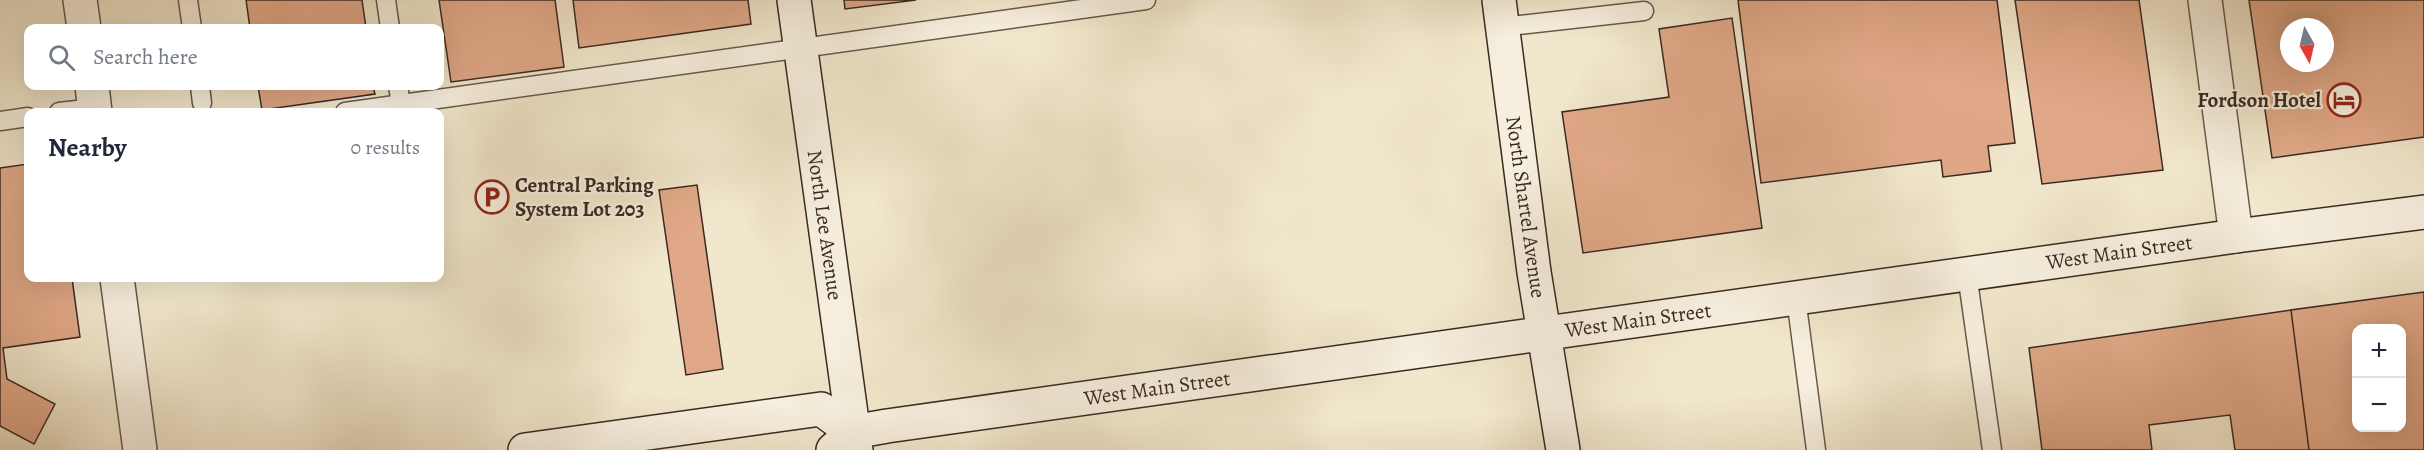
<!DOCTYPE html>
<meta charset="utf-8">
<style>
:root{--surface:#fff;--page:#f2f2f3;--text:#1f2937;--muted:#747a83;--line:#e0e1e3}
body{margin:0;font-family:Alegreya,serif;background:var(--page);color:var(--text)}
.controls{position:absolute;right:18px;bottom:18px;display:grid;overflow:hidden;border-radius:12px;box-shadow:0 6px 24px #0002}
.controls button{width:54px;height:54px;display:grid;place-items:center;padding:0;border:0;border-bottom:2px solid var(--line);background:var(--surface);color:var(--text);font:30px sans-serif}
.compass{position:absolute;left:2280px;top:18px;width:54px;height:54px;border-radius:50%;background:var(--surface);box-shadow:0 6px 24px #0002;rotate:172deg}
.list{margin:0;padding:0;list-style:none}
h2{display:flex;justify-content:space-between;align-items:center;height:78px;margin:0;padding:0 24px;font-size:26px}
h2 small{font-size:20px;font-weight:400;color:var(--muted)}
.icon{flex:none;width:33px;height:33px;fill:none;stroke:currentColor;stroke-width:2;stroke-linecap:round;stroke-linejoin:round}
.map{position:relative;flex:none;width:2424px;height:450px;overflow:hidden}
.search{position:absolute;background:var(--surface);box-shadow:0 6px 24px #0002;left:24px;top:24px;width:420px;height:66px;display:flex;align-items:center;gap:15px;box-sizing:border-box;padding:0 21px;border-radius:12px;color:var(--muted);font-size:22px}
.panel{position:absolute;background:var(--surface);box-shadow:0 6px 24px #0002;left:24px;top:108px;width:420px;height:174px;border-radius:12px}
.map>svg:first-child{display:block}
.building{fill:#e0a888;stroke:#3a2923;stroke-width:1.5;fill-rule:evenodd}
.lines{fill:none;stroke-linecap:round;stroke-linejoin:round}
.lane-casing{stroke:#68584d;stroke-width:21}
.street-casing{stroke:#68584d;stroke-width:36}
.secondary-casing{stroke:#3a2923;stroke-width:36}
.lane{stroke:#f6efde;stroke-width:18}
.street{stroke:#f6efde;stroke-width:33}
.secondary{stroke:#f6efde;stroke-width:33}
.labels{text-anchor:middle;dominant-baseline:central;stroke-width:4.5;stroke-linejoin:round;paint-order:stroke}
.poi-label{font-size:21px;font-weight:bold;fill:#3a2923;stroke:#f6efde;text-anchor:end}
.street-label{font-size:21px;fill:#3a2923;stroke:#f6efde}
</style>
<div class="map">
<svg width="2424" height="450" viewBox="0 0 2424 450">
<rect width="100%" height="100%" fill="#f1e7cc"/>
<filter id="stains"><feTurbulence type="fractalNoise" baseFrequency=".00333" numOctaves="4"/><feColorMatrix values="0 0 0 0 .2 0 0 0 0 .09 0 0 0 0 .02 0 0 0 .5 -.17"/></filter>
<radialGradient id="worn" r=".72"><stop offset=".6" stop-color="#630" stop-opacity="0"/><stop offset="1" stop-color="#630" stop-opacity=".3"/></radialGradient>
<path class="building" d="M246,0H362L366,28H250Z
M439,0H555L564,67L451,82Z
M573,0H748L751,24L579,48Z
M844,0H916L845,9Z
M1738,0H1997L2015,143L1988,146L1991,171L1943,177L1941,160L1761,183Z
M2015,0H2139L2163,170L2042,184Z
M2249,0H2424V137L2272,158ZM2289,27H2325V63H2289Z
M1732,18L1762,228L1583,253L1562,112L1669,97L1659,29Z
M258,86H373L375,94L262,110Z
M28,164V278H72L80,337L3,348L7,379L55,404L34,444L0,426V168Z
M697,185L723,369L686,375L659,190Z
M2424,292V450H2309L2291,310ZM2356,328H2402V428H2356Z
M2291,310L2309,450H2235L2230,415L2149,425L2152,450H2042L2029,348Z"/>
<g class="lines">
<g class="lane-casing">
<path id="lane" d="M188,0L192,28
M386,0L390,28
M1502,27L1644,11
M200,86L202,103
M398,86L401,104
M59,112L95,108
M345,112L1146,0
M0,121L28,117
M1967,274L1992,450
M1796,298L1816,450"/>
</g>
<g class="street-casing">
<path id="street" d="M80,0L84,28
M2205,0L2236,236
M92,86L95,112
M117,278L140,450"/>
</g>
<g class="secondary-casing">
<path id="secondary" d="M794,0L856,450
M1499,0L1534,272L1563,450
M525,450L821,409L853,432
M833,450L853,432L887,426L2236,236L2424,212"/>
</g>
<use href="#lane" class="lane"/>
<use href="#street" class="street"/>
<use href="#secondary" class="secondary"/>
</g>
<defs>
<g id="hotel-ring" transform="scale(1.725)"><circle r="9.5" fill="#f6efde" stroke="#8f2418" stroke-width="1.5"/><path d="M-6-4.5h1.5V1H6V5H4.5V3h-9V5H-6ZM-4 0a1.8 1.8 0 1 1 3.6 0ZM.5 0V-2.5h3Q6-2.5 6 0Z" fill="#8f2418"/></g>
<g id="parking-ring" transform="scale(1.725)"><circle r="9.5" fill="#f6efde" stroke="#8f2418" stroke-width="1.5"/><path d="M-3.5-5.5H1a3.5 3.5 0 0 1 0 7H-1V5.5H-3.5ZM-1-3.4V-.6H.8a1.4 1.4 0 0 0 0-2.8Z" fill="#8f2418"/></g>
</defs>
<g fill-rule="evenodd">
<use href="#hotel-ring" x="2344" y="100"/>
<use href="#parking-ring" x="492" y="197"/>
</g>
<g class="labels">
<g class="poi-label">
<text x="2321" y="100">Fordson Hotel</text>
<text x="515" y="185" text-anchor="start">Central Parking<tspan x="515" dy="24">System Lot 203</tspan></text>
</g>
<g class="street-label">
<text transform="translate(1526 207) rotate(82)">North Shartel Avenue</text>
<text transform="translate(825 225) rotate(82)">North Lee Avenue</text>
<text transform="translate(2119 252) rotate(-8)">West Main Street</text>
<text transform="translate(1638 320) rotate(-8)">West Main Street</text>
<text transform="translate(1157 388) rotate(-8)">West Main Street</text>
</g>
</g>
<rect width="100%" height="100%" filter="url(#stains)"/>
<rect width="100%" height="100%" fill="url(#worn)"/>
</svg>
<div class="controls">
<button>+</button>
<button>−</button>
</div>
<svg class="compass" viewBox="-18 -18 36 36"><path d="M0-13l5 13h-10z" fill="#e53935"/><path d="M0 13l5-13h-10z" fill="#747a83"/></svg>
<div class="search"><svg class="icon" aria-label="search" viewBox="0 0 24 24"><circle cx="10" cy="10" r="6"/><path d="M15 15l6 6"/></svg>Search here</div>
<section class="panel">
<h2>Nearby<small>0 results</small></h2>
<ul class="list">
</ul>
</section>
</div>
